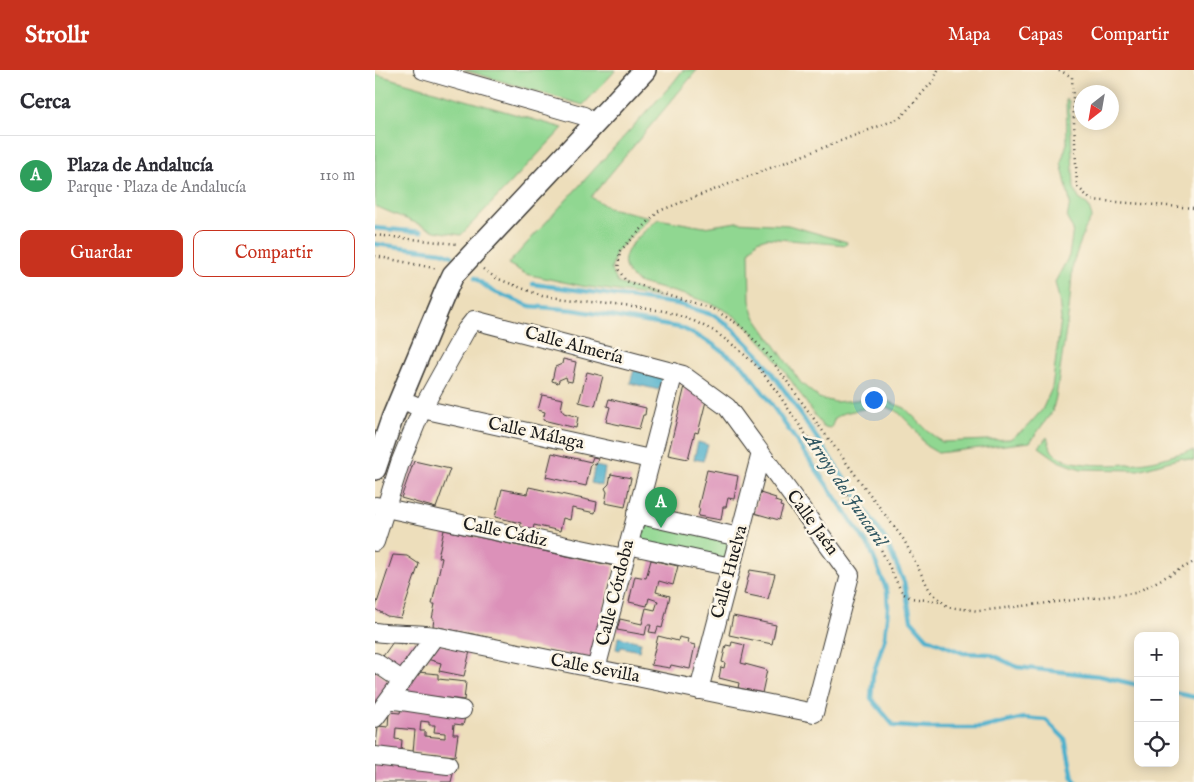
<!DOCTYPE html>
<html lang="es">
<meta charset="utf-8">
<style>
:root{--surface:#fff;--page:#f7f7f7;--text:#2b2b33;--muted:#7c7c81;--line:#e1e1e2;--accent:#c8321e}
body{margin:0;font-family:"IM FELL English",serif;background:var(--page);color:var(--text)}
.controls{position:absolute;right:15px;bottom:15px;display:grid;overflow:hidden;border-radius:10px;box-shadow:0 2px 12px #0003}
.controls button{width:45px;height:45px;display:grid;place-items:center;padding:0;border:0;border-bottom:1px solid var(--line);background:var(--surface);color:var(--text);font:25px sans-serif}
.compass{position:absolute;left:699px;top:15px;width:45px;height:45px;border-radius:50%;background:var(--surface);box-shadow:0 2px 12px #0003;rotate:211deg}
.you{position:absolute;left:498px;top:329px;width:18px;height:18px;margin:-12px;border:4px solid #fff;border-radius:50%;background:#1a73e8;box-shadow:0 0 0 8px #1a73e833}
.badge{display:grid;place-items:center;width:32px;height:32px;border-radius:50%;background:var(--accent);color:#fff;font-size:16px;font-weight:700}
.pin{position:absolute;translate:-50% -41px;filter:drop-shadow(0 1px 2px #0008)}
.pin::after{content:'';position:absolute;top:26px;width:18px;height:15px;background:inherit;clip-path:polygon(0 0,100% 0,50% 100%)}
.list{margin:0;padding:0;list-style:none}
h2{display:flex;justify-content:space-between;align-items:center;height:65px;margin:0;padding:0 20px;font-size:21px}
h2 small{font-size:16px;font-weight:400;color:var(--muted)}
.list li{display:grid;grid-template-columns:32px 1fr auto;gap:15px;align-items:center;box-sizing:border-box;height:80px;padding:0 20px;border-top:1px solid var(--line)}
.list b{display:block;font-size:19px;white-space:nowrap}
.list p{margin:0;font-size:16px;white-space:nowrap;color:var(--muted)}
.list em{font-size:16px;font-style:normal;color:var(--muted)}
.actions{display:flex;gap:10px;padding:15px 20px}
.actions a{flex:1;padding:11px 0;border:1px solid var(--accent);border-radius:10px;text-align:center;font-size:18px;color:var(--accent)}
.actions .main{background:var(--accent);color:#fff}
.icon{flex:none;width:28px;height:28px;fill:none;stroke:currentColor;stroke-width:2;stroke-linecap:round;stroke-linejoin:round}
.map{position:relative;flex:none;width:819px;height:712px;overflow:hidden}
header{display:flex;align-items:center;gap:30px;box-sizing:border-box;height:70px;padding:0 25px;background:var(--accent);color:#fff}
header strong{font-size:24px}
nav{display:flex;gap:28px;margin-inline-start:auto;font-size:18px}
main{display:flex}
aside{flex:1;background:var(--surface)}
.map>svg:first-child{display:block}
.green{fill:#90d791;stroke:#567a56}
.water{fill:#4db0cc;stroke:#346674}
.lines{fill:none;stroke-linecap:round;stroke-linejoin:round}
.stream{stroke:#4db0cc;stroke-width:4.5}
.building{fill:#dc91b9;fill-rule:evenodd}
.minor-casing{stroke:#3b3934;stroke-width:20}
.tertiary-casing{stroke:#3b3934;stroke-width:24}
.path{stroke:#3b3934;stroke-width:2.5;stroke-dasharray:1 4;stroke-linecap:butt}
.minor{stroke:#fff;stroke-width:18}
.tertiary{stroke:#fff;stroke-width:21}
.labels{text-anchor:middle;dominant-baseline:central;stroke-width:5;stroke-linejoin:round;paint-order:stroke}
.street-label{font-size:18px;fill:#1c1c1c;stroke:#fcf5e5}
.water-label{font-size:19px;font-style:italic;fill:#305762;stroke:#fcf5e5}
</style>
<header>
<strong>Strollr</strong>
<nav><a>Mapa</a><a>Capas</a><a>Compartir</a></nav>
</header>
<main>
<aside>
<h2>Cerca<small></small></h2>
<ul class="list">
<li><span class="badge" style="background:#2e9e5b">A</span><div><b>Plaza de Andalucía</b><p>Parque · Plaza de Andalucía</p></div><em>110 m</em></li>
</ul>
<div class="actions"><a class="main">Guardar</a><a>Compartir</a></div>
</aside>
<div class="map">
<svg width="819" height="712" viewBox="0 0 819 712">
<rect width="100%" height="100%" fill="#fcf5e5"/>
<filter id="ink" filterUnits="userSpaceOnUse"><feTurbulence type="fractalNoise" baseFrequency=".02" numOctaves="2"/><feDisplacementMap in="SourceGraphic" scale="10" xChannelSelector="R" yChannelSelector="G"/><feConvolveMatrix kernelMatrix="1 2 1 2 8 2 1 2 1" color-interpolation-filters="sRGB"/></filter>
<filter id="wash" filterUnits="userSpaceOnUse"><feTurbulence type="fractalNoise" baseFrequency=".0096" numOctaves="4" result="noise"/><feDisplacementMap in="SourceGraphic" scale="20" xChannelSelector="R" yChannelSelector="G"/><feGaussianBlur stdDeviation="1.12" result="paint"/><feColorMatrix in="noise" values="0 0 0 0 0 0 0 0 0 0 0 0 0 0 0 0 0 1.4 0 .05"/><feComposite in="paint" operator="in"/></filter>
<g filter="url(#wash)">
<rect width="100%" height="100%" fill="#eddebb"/>
<path class="green" d="M89,0H241L208,35Z
M308,0H322L216,127L234,138L275,147L241,182L236,200L243,213L285,227L207,216L151,204L133,194L297,14Z
M0,4L188,58L86,165L60,161L0,136Z
M691,28L694,31L699,118L704,129L713,135L717,147L710,159L698,193L694,240L681,327L677,342L655,372L563,383L551,376L539,358L522,341L506,335L469,343L460,348L456,358L448,357C425,325 386,260 353,242C327,227 293,221 265,213C229,191 265,166 283,149L329,157L362,152L413,155L472,172L471,175L392,168L382,171L374,182L375,231L379,245L426,313L444,328L460,332L492,329L512,331L530,338L556,364L567,372L635,369L650,359L667,340L677,318L686,249L684,229L680,212L694,186L698,159L692,149L695,132L686,92L692,73Z
M672,367C674,371 675,378 677,381C691,401 760,395 782,390C794,387 806,382 819,381V391L806,388L763,400L706,399L685,392L664,377Z
M264,448L357,469L352,490L258,472Z"/>
<path class="water" d="M259,300L288,307L284,320L255,313Z
M323,372L333,375L328,391L319,389Z
M220,396L230,398L227,416L216,413Z
M243,567L266,572L264,581L246,577L245,580L241,579Z"/>
<g class="lines">
<path class="stream" d="M0,158L46,162
M0,174L67,182L77,186
M100,208L117,221L155,236L199,240L307,258L336,273L368,296L390,325L495,478L512,521L513,537L510,567L498,605L496,628L519,656L552,658H606L649,648L671,650L690,669L698,708L701,712
M158,214L303,234L341,246L360,261L384,285L412,324L510,469L529,512L536,550L552,568L588,583L615,584L642,597L725,606L763,615
M800,623L819,627"/>
</g>
<g id="blocks">
<path class="building" d="M188,289L201,292L197,312L192,311L191,307L184,310L183,313L177,311L180,297L187,294Z
M212,302L228,306L220,336L204,332Z
M310,316L331,331L323,363L320,362L313,389L293,385Z
M167,325L188,329L186,339L189,343L203,347L201,358L168,350L170,342L163,340Z
M234,329L271,338L270,345H268L264,359L231,352L235,337L232,336Z
M177,383L216,392L218,387L223,388L221,395L216,394L211,416L171,407Z
M39,391L75,399L61,438L26,428Z
M332,400L363,406L359,429L353,428L351,437H348L346,450L323,446L325,439L323,438Z
M236,404L256,408L250,437L230,433L232,422L230,418L234,414Z
M154,417L222,432L220,443L197,438L195,450L188,448L185,461L159,455L158,460L145,458L146,453L120,447L127,419L152,424Z
M385,423L401,428L400,431L406,433L405,436L408,437L404,450L379,443Z
M69,460L239,496L217,589L58,556L59,549H57L60,534H57L67,488L63,487Z
M18,485L32,486L44,494L26,548L12,546L0,539Z
M276,490L303,496L298,515L284,511L281,522L295,526L287,558L283,557L281,563L274,562L276,555H272L270,565L242,560L245,549L267,554L271,538L280,540L283,531L274,528L272,536L254,532L260,506L271,508Z
M375,500L400,504L393,529L369,524Z
M358,546L401,555L397,574L354,565Z
M283,566L303,571L304,567L313,569L312,573L320,575L315,599L296,595L295,598L276,595Z
M49,571L26,602L6,589L18,572L31,575L34,572Z
M357,572L370,575L366,593L392,600L387,623L363,618L364,613L344,608L346,597L349,598L350,593L347,592L351,575L356,576Z
M62,574L95,581L89,606L64,601L66,593L52,589Z
M0,601L18,614L0,638Z
M43,602L63,604V609L91,612L89,630L29,623Z
M26,638L91,644L88,655L79,654L78,664H83L80,686L38,682L40,660L21,658L20,669L27,670L26,681L1,678L3,656L13,657L14,642L25,643ZM46,651L54,652V655H60L59,662L70,663V668L50,666V661H45Z
M0,691L79,700L76,712H0Z"/>
</g>
</g>
<g filter="url(#ink)">
<use href="#blocks" fill-opacity="0" stroke="#3b3934" stroke-width="1"/>
<g class="lines">
<g class="minor-casing">
<path id="minor" d="M48,0L209,46L218,55
M37,334L47,339L275,389
M1,436L249,488
M261,444L364,467
M0,472L25,393L47,339L91,260L99,250L308,305L352,337L475,505L439,643L60,566C40,563 20,565 0,562
M253,475L356,497
M0,592L28,611
M221,599L299,302
M324,620L386,383
M14,629L87,640
M0,648L60,566
M0,686L73,695"/>
</g>
<g class="tertiary-casing">
<path id="tertiary" d="M0,399L17,349L71,220L78,205L270,0"/>
</g>
<path class="path" d="M563,0L559,10L525,48L284,141L245,181L243,199L251,211L338,239L366,256L393,285L447,360L529,470L555,521L573,537L604,541L760,523L819,492
M684,0L697,7L702,116L716,130L819,138
M0,165L82,174
M0,186L63,199
M108,199L121,208L167,226L290,241L319,251L339,261L362,278L384,298L402,322L500,467L527,523L536,528L567,532"/>
<use href="#minor" class="minor"/>
<use href="#tertiary" class="tertiary"/>
</g>
</g>
<g class="labels">
<g class="street-label">
<text transform="translate(199 276) rotate(15)">Calle Almería</text>
<text transform="translate(161 364) rotate(12)">Calle Málaga</text>
<text transform="translate(437 453) rotate(54)">Calle Jaén</text>
<text transform="translate(130 463) rotate(12)">Calle Cádiz</text>
<text transform="translate(355 502) rotate(-75)">Calle Huelva</text>
<text transform="translate(241 523) rotate(-76)">Calle Córdoba</text>
<text transform="translate(220 599) rotate(11)">Calle Sevilla</text>
</g>
<g class="water-label">
<text transform="translate(470 420) rotate(56)">Arroyo del Juncaril</text>
</g>
</g>
</svg>
<div class="controls">
<button>+</button>
<button>−</button>
<button><svg class="icon" aria-label="locate" viewBox="0 0 24 24"><circle cx="12" cy="12" r="6"/><path d="M12 2v4M12 18v4M2 12h4M18 12h4"/></svg></button>
</div>
<svg class="compass" viewBox="-18 -18 36 36"><path d="M0-13l5 13h-10z" fill="#e53935"/><path d="M0 13l5-13h-10z" fill="#7c7c81"/></svg>
<div class="you"></div>
<div class="pin badge" style="left:286px;top:458px;background:#2e9e5b">A</div>
</div>
</main>
